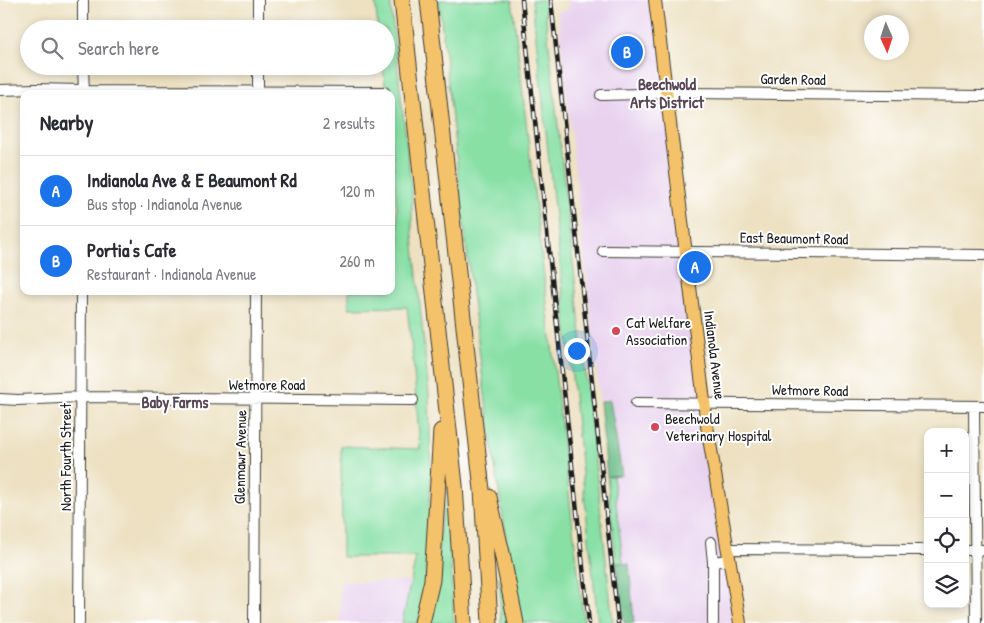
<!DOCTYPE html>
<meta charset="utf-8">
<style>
:root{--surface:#fff;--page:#f7f7f7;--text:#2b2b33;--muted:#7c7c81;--line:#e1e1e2;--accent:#1a73e8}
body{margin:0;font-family:"Patrick Hand",sans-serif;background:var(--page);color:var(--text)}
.controls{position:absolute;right:15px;bottom:15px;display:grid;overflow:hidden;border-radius:10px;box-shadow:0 2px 8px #0003}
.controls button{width:45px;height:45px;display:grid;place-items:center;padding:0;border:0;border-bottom:1px solid var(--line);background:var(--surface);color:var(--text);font:25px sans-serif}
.compass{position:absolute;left:864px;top:15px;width:45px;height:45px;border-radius:50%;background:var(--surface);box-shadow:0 2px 8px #0003;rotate:177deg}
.you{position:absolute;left:576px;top:350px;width:18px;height:18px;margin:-12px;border:4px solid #fff;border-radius:50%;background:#1a73e8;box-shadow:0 0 0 8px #1a73e833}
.badge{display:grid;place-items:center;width:32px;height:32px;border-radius:50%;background:var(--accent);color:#fff;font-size:16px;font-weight:700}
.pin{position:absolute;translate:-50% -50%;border:2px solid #fff;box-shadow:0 1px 5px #0006}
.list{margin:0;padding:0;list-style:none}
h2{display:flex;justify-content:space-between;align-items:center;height:65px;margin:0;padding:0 20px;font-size:21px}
h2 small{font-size:16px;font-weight:400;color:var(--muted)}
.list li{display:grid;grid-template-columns:32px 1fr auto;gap:15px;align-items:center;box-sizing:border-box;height:70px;padding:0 20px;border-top:1px solid var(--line)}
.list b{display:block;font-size:19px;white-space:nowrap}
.list p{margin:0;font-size:16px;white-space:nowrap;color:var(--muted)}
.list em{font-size:16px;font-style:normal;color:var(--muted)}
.icon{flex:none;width:28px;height:28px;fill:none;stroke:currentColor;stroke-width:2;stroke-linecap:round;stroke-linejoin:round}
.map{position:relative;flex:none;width:984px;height:623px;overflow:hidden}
.search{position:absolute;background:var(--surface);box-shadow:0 2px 8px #0003;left:20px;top:20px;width:375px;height:55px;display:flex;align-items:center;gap:12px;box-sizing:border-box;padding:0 18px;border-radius:28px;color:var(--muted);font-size:19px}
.panel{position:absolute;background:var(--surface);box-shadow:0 2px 8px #0003;left:20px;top:90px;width:375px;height:205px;border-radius:10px}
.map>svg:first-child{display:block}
.built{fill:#e8d2ee}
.green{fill:#88e0a5;stroke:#527e60}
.forest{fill:#6ebe8a;stroke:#456d53}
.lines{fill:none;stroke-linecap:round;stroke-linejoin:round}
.minor-casing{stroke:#3b3a35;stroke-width:12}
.major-casing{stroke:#3b3a35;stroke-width:14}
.highway-casing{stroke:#3b3a35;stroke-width:17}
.minor{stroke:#fff;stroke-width:10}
.major{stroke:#f4c26a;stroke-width:12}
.highway{stroke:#f4c26a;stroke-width:15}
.rail-casing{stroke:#1c1c1c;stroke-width:4.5}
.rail{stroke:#fff;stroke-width:2.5;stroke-dasharray:8;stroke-linecap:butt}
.poi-dot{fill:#d1495b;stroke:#fff;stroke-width:2}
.labels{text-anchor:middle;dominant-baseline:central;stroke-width:4;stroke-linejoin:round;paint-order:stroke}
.street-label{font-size:15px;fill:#1c1c1c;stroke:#fff}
.poi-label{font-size:15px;fill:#1c1c1c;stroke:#fff;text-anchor:start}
.neighbourhood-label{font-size:16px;font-weight:bold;fill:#584755;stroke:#fff}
</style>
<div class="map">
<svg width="984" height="623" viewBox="0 0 984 623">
<rect width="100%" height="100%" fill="#fff"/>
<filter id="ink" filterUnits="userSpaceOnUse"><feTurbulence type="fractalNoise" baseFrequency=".02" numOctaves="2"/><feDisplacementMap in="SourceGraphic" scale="10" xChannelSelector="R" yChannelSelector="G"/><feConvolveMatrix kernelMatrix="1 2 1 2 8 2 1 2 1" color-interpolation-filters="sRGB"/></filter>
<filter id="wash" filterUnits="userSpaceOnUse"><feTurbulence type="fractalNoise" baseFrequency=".0096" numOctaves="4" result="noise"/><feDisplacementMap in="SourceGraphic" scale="20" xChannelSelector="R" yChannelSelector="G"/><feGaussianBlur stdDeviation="1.12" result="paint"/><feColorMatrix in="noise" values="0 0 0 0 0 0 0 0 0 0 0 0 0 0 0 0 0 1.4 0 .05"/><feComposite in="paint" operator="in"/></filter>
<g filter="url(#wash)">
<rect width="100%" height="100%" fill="#ede1c2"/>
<path class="built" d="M568,0H654L705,402L742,623H634L629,564L623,563L613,476L622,475L610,400L600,402L558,12L569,8Z
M411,581L402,623H340L341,582Z"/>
<path class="green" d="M375,0H390L412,193V226L429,394L431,472L425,590L418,623H402L416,557H342L341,446L420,449L413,360L407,307L349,308V291H391V251L400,250L391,135V94H386L383,66H386V29H378Z
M439,0H512L584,623H521C483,417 462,208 439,0Z
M532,0H544L613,623H598Z
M607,476H613L623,563H616Z
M445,487L451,566L454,623H430Z
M499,576L510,623H501Z"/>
<path class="forest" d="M610,400L622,475L607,476L600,402Z
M616,563L629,564L634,623H624Z"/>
</g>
<g filter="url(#ink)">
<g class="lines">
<g class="minor-casing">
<path id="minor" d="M83,0V29
M258,29V0
M83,66L84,94
M0,90L36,89L81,90L86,91L384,92
M258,94V66
M601,95L682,93L984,96
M603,251L984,255
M0,399L18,400L81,397L413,400
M636,403L984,406
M974,406L976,623
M711,542L713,562
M727,549L928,550
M965,550H984
M79,623L81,291
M254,623L256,291
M713,623V562L729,560"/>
</g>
<g class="major-casing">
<path id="major" d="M655,0L707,426L740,623"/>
</g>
<g class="highway-casing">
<path id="highway" d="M402,0L455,485L464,623
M428,0L482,490L490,623
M489,497L502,553L516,623
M422,623L432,580L441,431"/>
</g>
<use href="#minor" class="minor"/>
<use href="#major" class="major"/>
<use href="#highway" class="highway"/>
<g class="rail-casing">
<path id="rail" d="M522,0L589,623
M551,0L618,623"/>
</g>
<use href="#rail" class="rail"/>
</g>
</g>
<g class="poi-dot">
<circle cx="616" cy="331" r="5"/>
<circle cx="655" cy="427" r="5"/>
</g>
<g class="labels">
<g class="street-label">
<text transform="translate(793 79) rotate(1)">Garden Road</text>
<text transform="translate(794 238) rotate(1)">East Beaumont Road</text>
<text transform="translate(715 355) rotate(83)">Indianola Avenue</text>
<text x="267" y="384">Wetmore Road</text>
<text transform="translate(810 390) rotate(1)">Wetmore Road</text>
<text transform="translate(65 457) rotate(-90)">North Fourth Street</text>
<text transform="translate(240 457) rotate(-89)">Glenmawr Avenue</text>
</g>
<g class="poi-label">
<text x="626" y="322">Cat Welfare<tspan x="626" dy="17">Association</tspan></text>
<text x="665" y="418">Beechwold<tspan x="665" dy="17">Veterinary Hospital</tspan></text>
</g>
<g class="neighbourhood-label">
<text x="667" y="84">Beechwold<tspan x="667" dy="18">Arts District</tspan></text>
<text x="175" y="402">Baby Farms</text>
</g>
</g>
</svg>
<div class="controls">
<button>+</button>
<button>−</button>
<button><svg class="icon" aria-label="locate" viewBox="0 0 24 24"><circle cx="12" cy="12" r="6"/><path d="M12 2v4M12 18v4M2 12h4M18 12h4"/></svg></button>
<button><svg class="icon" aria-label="layers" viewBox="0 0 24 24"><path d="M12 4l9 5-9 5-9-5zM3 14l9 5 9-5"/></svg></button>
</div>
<svg class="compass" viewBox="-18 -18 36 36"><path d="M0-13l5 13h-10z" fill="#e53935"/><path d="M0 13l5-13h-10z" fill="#7c7c81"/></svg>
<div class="you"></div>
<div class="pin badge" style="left:695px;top:267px">A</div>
<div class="pin badge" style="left:627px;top:52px">B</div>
<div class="search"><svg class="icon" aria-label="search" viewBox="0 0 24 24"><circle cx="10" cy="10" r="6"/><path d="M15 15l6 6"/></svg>Search here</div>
<section class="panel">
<h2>Nearby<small>2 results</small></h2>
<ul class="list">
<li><span class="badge">A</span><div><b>Indianola Ave &amp; E Beaumont Rd</b><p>Bus stop · Indianola Avenue</p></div><em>120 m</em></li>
<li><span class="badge">B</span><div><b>Portia's Cafe</b><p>Restaurant · Indianola Avenue</p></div><em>260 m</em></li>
</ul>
</section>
</div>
